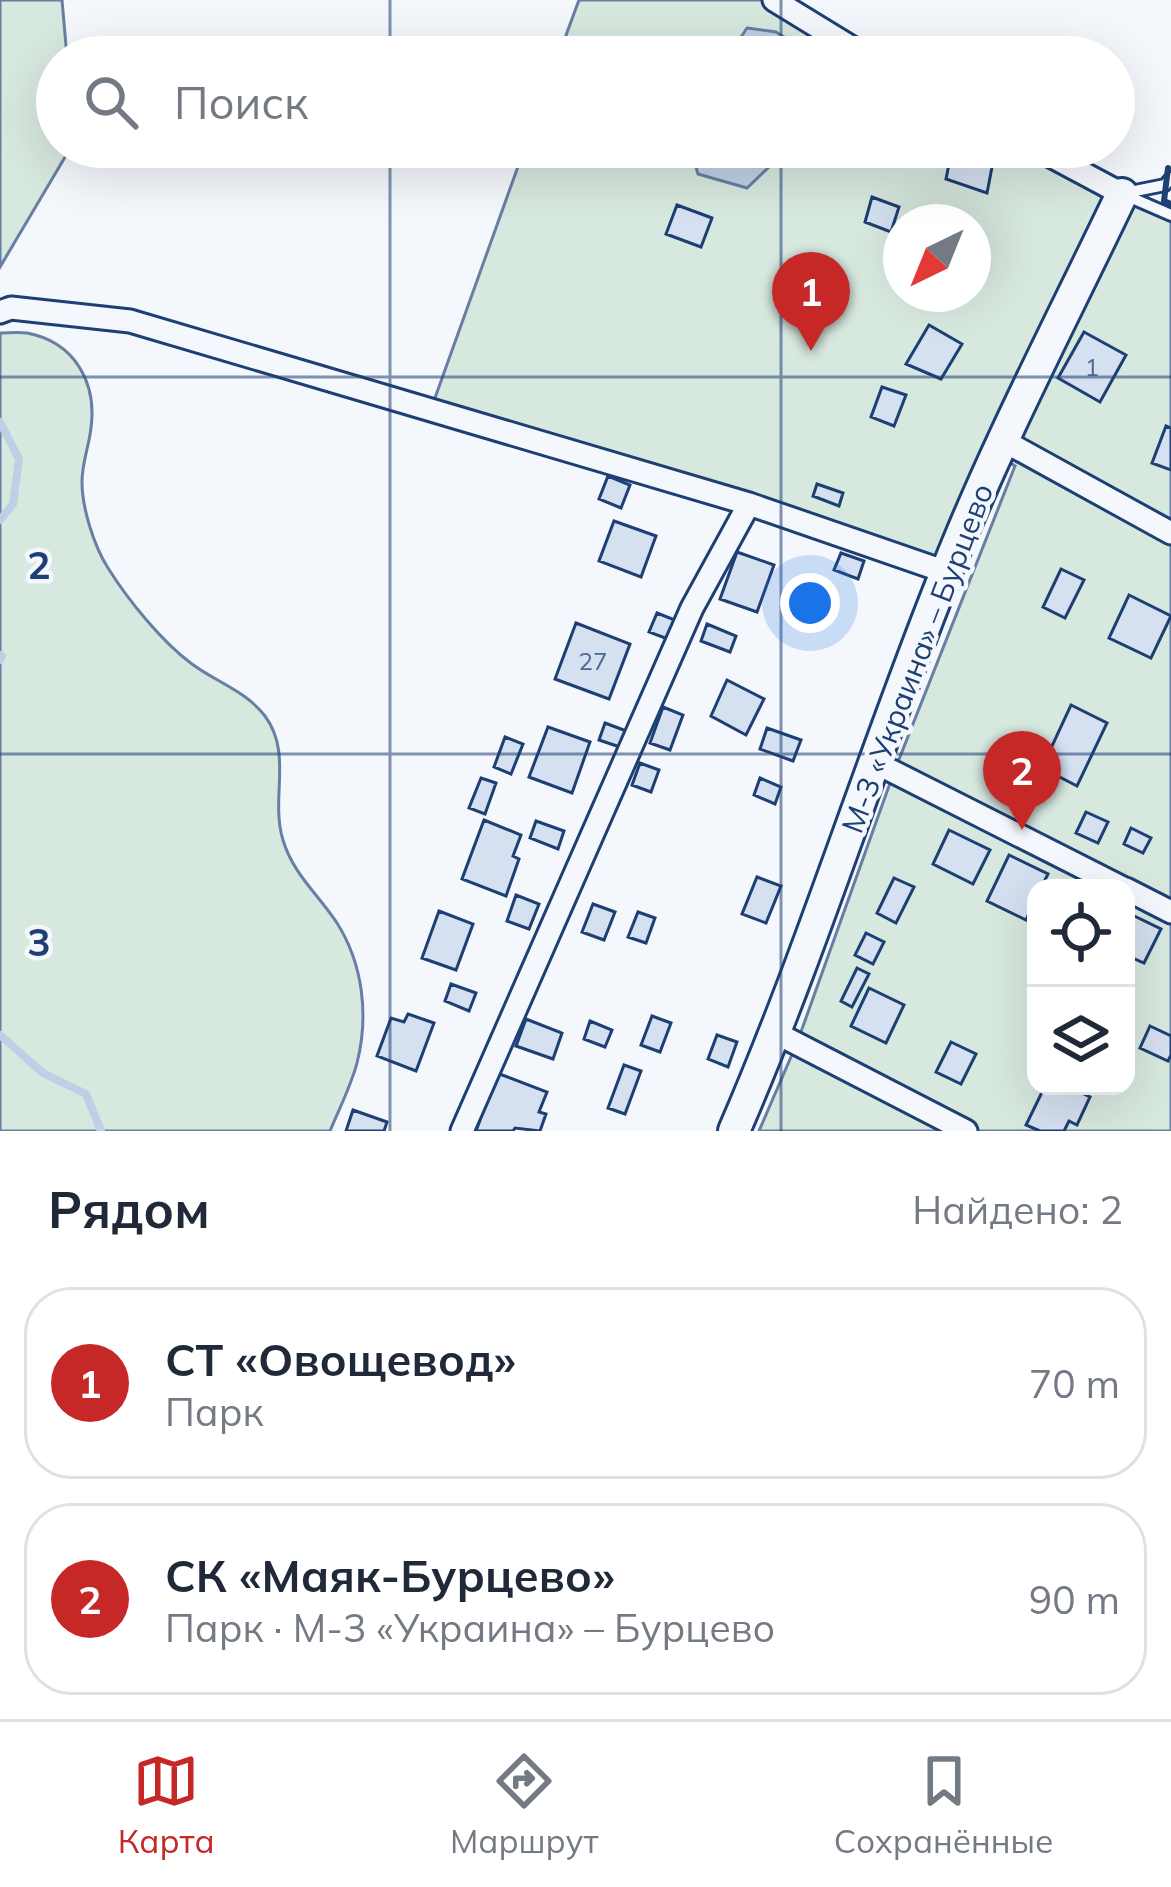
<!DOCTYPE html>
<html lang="ru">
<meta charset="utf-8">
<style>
:root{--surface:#fff;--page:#f6f6f7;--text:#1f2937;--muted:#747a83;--line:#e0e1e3;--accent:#c62828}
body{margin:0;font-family:Mulish,sans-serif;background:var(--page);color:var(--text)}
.controls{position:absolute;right:36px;bottom:36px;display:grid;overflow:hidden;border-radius:24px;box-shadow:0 12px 48px #0002}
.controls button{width:108px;height:108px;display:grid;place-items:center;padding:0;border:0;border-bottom:3px solid var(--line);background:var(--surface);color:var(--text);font:60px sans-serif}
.compass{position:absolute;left:883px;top:204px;width:108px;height:108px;border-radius:50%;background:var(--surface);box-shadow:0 12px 48px #0002;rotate:223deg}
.you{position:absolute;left:810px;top:603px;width:42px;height:42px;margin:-30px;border:9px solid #fff;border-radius:50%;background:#1a73e8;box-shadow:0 0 0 18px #1a73e833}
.badge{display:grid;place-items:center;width:78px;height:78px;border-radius:50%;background:var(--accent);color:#fff;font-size:39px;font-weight:700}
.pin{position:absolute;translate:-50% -99px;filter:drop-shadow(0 3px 6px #0008)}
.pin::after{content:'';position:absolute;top:63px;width:42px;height:36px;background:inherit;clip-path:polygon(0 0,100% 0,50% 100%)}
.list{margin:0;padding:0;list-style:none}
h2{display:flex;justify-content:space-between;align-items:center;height:156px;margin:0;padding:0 48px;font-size:51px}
h2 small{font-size:39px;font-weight:400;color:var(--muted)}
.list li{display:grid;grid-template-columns:78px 1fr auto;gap:36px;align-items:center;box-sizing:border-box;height:192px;margin:0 24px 24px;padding:0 24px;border:3px solid var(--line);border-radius:48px}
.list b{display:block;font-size:45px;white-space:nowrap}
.list p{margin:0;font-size:39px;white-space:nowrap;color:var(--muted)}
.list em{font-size:39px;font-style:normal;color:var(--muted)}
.icon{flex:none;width:66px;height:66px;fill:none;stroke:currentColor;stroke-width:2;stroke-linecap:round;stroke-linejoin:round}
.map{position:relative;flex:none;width:1171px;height:1131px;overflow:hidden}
.search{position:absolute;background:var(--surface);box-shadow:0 12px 48px #0002;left:36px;right:36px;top:36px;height:132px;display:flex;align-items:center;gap:30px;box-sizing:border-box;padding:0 42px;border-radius:66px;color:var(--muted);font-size:45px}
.sheet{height:588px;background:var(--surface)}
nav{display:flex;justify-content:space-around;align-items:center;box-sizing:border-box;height:168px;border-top:3px solid var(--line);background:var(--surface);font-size:33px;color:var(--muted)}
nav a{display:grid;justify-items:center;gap:6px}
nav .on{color:var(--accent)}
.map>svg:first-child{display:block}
.green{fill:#d7e8df;stroke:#687fa3;stroke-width:3;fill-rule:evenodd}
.water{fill:#bed0e5;stroke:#687fa3;stroke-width:3}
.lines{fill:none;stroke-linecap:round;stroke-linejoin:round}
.stream{stroke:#bed0e5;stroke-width:8}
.building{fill:#d5e0f0;stroke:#1d3f73;stroke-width:3}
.lane-casing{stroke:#1d3f73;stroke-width:16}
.street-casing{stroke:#1d3f73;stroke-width:27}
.secondary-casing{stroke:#1d3f73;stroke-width:36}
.lane{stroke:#f4f7fb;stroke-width:10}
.street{stroke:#f4f7fb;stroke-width:21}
.secondary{stroke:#f4f7fb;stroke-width:30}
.wall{stroke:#1d3f73;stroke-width:6}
.grid{fill:none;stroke:#1d3f73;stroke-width:3;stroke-opacity:0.55}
.labels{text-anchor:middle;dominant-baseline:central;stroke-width:9;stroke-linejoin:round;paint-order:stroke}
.number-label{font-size:24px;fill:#4b6792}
.street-label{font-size:30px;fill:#1d3f73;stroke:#f4f7fb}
.grid-label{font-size:39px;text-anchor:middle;font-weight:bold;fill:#1d3f73;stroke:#f4f7fb;stroke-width:9;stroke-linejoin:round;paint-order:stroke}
</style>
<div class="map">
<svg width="1171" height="1131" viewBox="0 0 1171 1131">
<rect width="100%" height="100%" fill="#f4f7fb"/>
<path class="green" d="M0,0H62L67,57H57V147H71L0,267Z
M579,0H774L867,57H558Z
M525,147H1034L1171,216V1131H759L797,1043L894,772L1015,466L998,456L946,572L431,409ZM901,222H973V294H901ZM1036,888H1126V1086H1036Z
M0,333C8,333 19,332 27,333C75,342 97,383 91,428C89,446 82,463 82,482C82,508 94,546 108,568C128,600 162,642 192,664C216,682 246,691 265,716C293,754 270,798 283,840C293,874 318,894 337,923C363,964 369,1016 357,1063C351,1086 339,1109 330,1131H0Z"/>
<path class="water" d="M747,28L776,32L800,47L802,57H728Z
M690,147H781L770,166L747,188L698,174Z"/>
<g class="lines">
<path class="stream" d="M0,422L19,459L13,504L0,520
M0,655L2,656L0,660
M0,1035L43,1073L86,1094L101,1131"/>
</g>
<path class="building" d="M951,154L992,167L987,193L946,179Z
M872,197L899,207L891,232L865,222Z
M677,205L712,218L701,247L666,234Z
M929,325L962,344L941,379L906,364Z
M1084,332L1126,355L1100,402L1058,378Z
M882,387L906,395L894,426L871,417Z
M1166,426L1171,428V470L1152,463Z
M608,476L630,485L621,508L599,499Z
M817,484L843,493L839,506L813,496Z
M614,521L656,536L641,577L599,561Z
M737,552L774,565L757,612L720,599Z
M841,553L864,561L858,579L834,570Z
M1061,569L1084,580L1065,618L1043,607Z
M1129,595L1171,616L1151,658L1109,638Z
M657,613L680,622L673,641L649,632Z
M576,623L630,644L609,699L555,679Z
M707,624L736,636L730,652L701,641Z
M727,680L764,699L746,735L711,716Z
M1071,705L1107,723L1077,786L1050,772L1034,805L1009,793L1029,751L1046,759Z
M663,707L683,715L670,750L650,743Z
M605,723L629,732L623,748L599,740Z
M548,727L590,742L572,793L529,777Z
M767,728L801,740L793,761L760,749Z
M505,737L523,744L511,774L494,767Z
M640,763L659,770L651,792L632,785Z
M481,778L496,783L485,814L469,808Z
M760,778L781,787L775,804L754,795Z
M1086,812L1108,822L1098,843L1076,833Z
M484,820L521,835L513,856L519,859L506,896L462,879Z
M536,821L564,831L558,849L530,838Z
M1131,828L1151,838L1143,853L1124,844Z
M949,830L990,850L973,884L933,864Z
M1009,855L1048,874L1041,888H1036V898L1026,920L987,901Z
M757,877L781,886L766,923L742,914Z
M894,878L914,887L896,923L877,913Z
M516,895L539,904L529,929L507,921Z
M593,904L615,912L604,940L582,932Z
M439,911L473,924L456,970L422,958Z
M638,912L655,918L646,943L628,937Z
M1126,912L1161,929L1144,963L1126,955Z
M866,933L884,942L873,964L855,955Z
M857,968L869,974L852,1007L841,1001Z
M451,984L476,993L469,1011L445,1001Z
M869,988L904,1005L886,1043L851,1026Z
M408,1014L434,1023L416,1071L377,1056L391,1018L404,1022Z
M652,1016L671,1023L660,1052L641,1045Z
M526,1019L562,1033L553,1059L516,1046Z
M590,1021L612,1030L605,1047L584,1039Z
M1150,1026L1171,1036V1055L1168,1061L1140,1048Z
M717,1035L737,1042L728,1067L708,1059Z
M951,1042L976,1054L961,1084L936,1072Z
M624,1065L641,1071L625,1114L608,1108Z
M497,1073L547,1092L539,1112L546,1114L540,1131L515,1128L513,1131H476Z
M1045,1086H1067L1090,1097L1077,1125L1069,1121L1064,1131H1040L1026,1125Z
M353,1110L387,1122L384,1131H346Z"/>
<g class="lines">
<g class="lane-casing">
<path id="lane" d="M1125,193L1165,185L1171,178
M1125,195L1171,215"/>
</g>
<g class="street-casing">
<path id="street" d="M774,0L867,57
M1034,147L1122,194
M0,312L11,308L130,321L749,504L946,572
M1004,441L1171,533
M874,762L1123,888
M1126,889L1171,912
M776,1033L966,1131
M462,1131L692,608L749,504"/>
</g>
<g class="secondary-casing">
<path id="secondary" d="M734,1131C813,949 871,759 945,575C996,445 1062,320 1122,194"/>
</g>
<use href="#lane" class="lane"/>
<use href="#street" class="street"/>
<use href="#secondary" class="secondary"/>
<path class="wall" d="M1168,168L1164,201L1171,204"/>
</g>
<path class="grid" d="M390,0V57M781,0V57M390,147V1131M781,147V1131M0,377H1171M0,754H1171"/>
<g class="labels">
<g class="number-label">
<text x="1092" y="367">1</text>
<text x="593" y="661">27</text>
</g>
<g class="street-label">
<text transform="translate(917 658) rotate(-69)">М-3 «Украина» – Бурцево</text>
</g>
</g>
<g class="grid-label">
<text x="39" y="579">2</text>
<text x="39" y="956">3</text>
</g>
</svg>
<div class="controls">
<button><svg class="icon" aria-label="locate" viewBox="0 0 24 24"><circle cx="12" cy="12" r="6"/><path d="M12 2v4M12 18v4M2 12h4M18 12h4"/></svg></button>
<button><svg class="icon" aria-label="layers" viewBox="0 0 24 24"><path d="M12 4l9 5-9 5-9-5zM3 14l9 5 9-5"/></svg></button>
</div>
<svg class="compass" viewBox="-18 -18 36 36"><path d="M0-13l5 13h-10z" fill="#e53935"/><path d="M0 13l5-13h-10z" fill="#747a83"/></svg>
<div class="you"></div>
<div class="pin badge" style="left:811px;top:351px">1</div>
<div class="pin badge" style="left:1022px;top:830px">2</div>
<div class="search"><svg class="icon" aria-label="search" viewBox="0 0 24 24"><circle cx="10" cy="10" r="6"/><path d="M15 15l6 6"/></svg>Поиск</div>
</div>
<section class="sheet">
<h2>Рядом<small>Найдено: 2</small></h2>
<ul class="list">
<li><span class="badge">1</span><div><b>СТ «Овощевод»</b><p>Парк</p></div><em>70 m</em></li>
<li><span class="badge">2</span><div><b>СК «Маяк-Бурцево»</b><p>Парк · М-3 «Украина» – Бурцево</p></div><em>90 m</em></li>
</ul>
</section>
<nav>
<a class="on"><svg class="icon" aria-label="map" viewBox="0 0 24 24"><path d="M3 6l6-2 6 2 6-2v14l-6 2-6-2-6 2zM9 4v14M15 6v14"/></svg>Карта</a>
<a><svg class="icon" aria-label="directions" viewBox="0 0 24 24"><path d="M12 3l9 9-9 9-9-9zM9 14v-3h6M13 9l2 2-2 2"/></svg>Маршрут</a>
<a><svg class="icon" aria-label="saved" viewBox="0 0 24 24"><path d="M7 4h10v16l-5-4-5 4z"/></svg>Сохранённые</a>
</nav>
